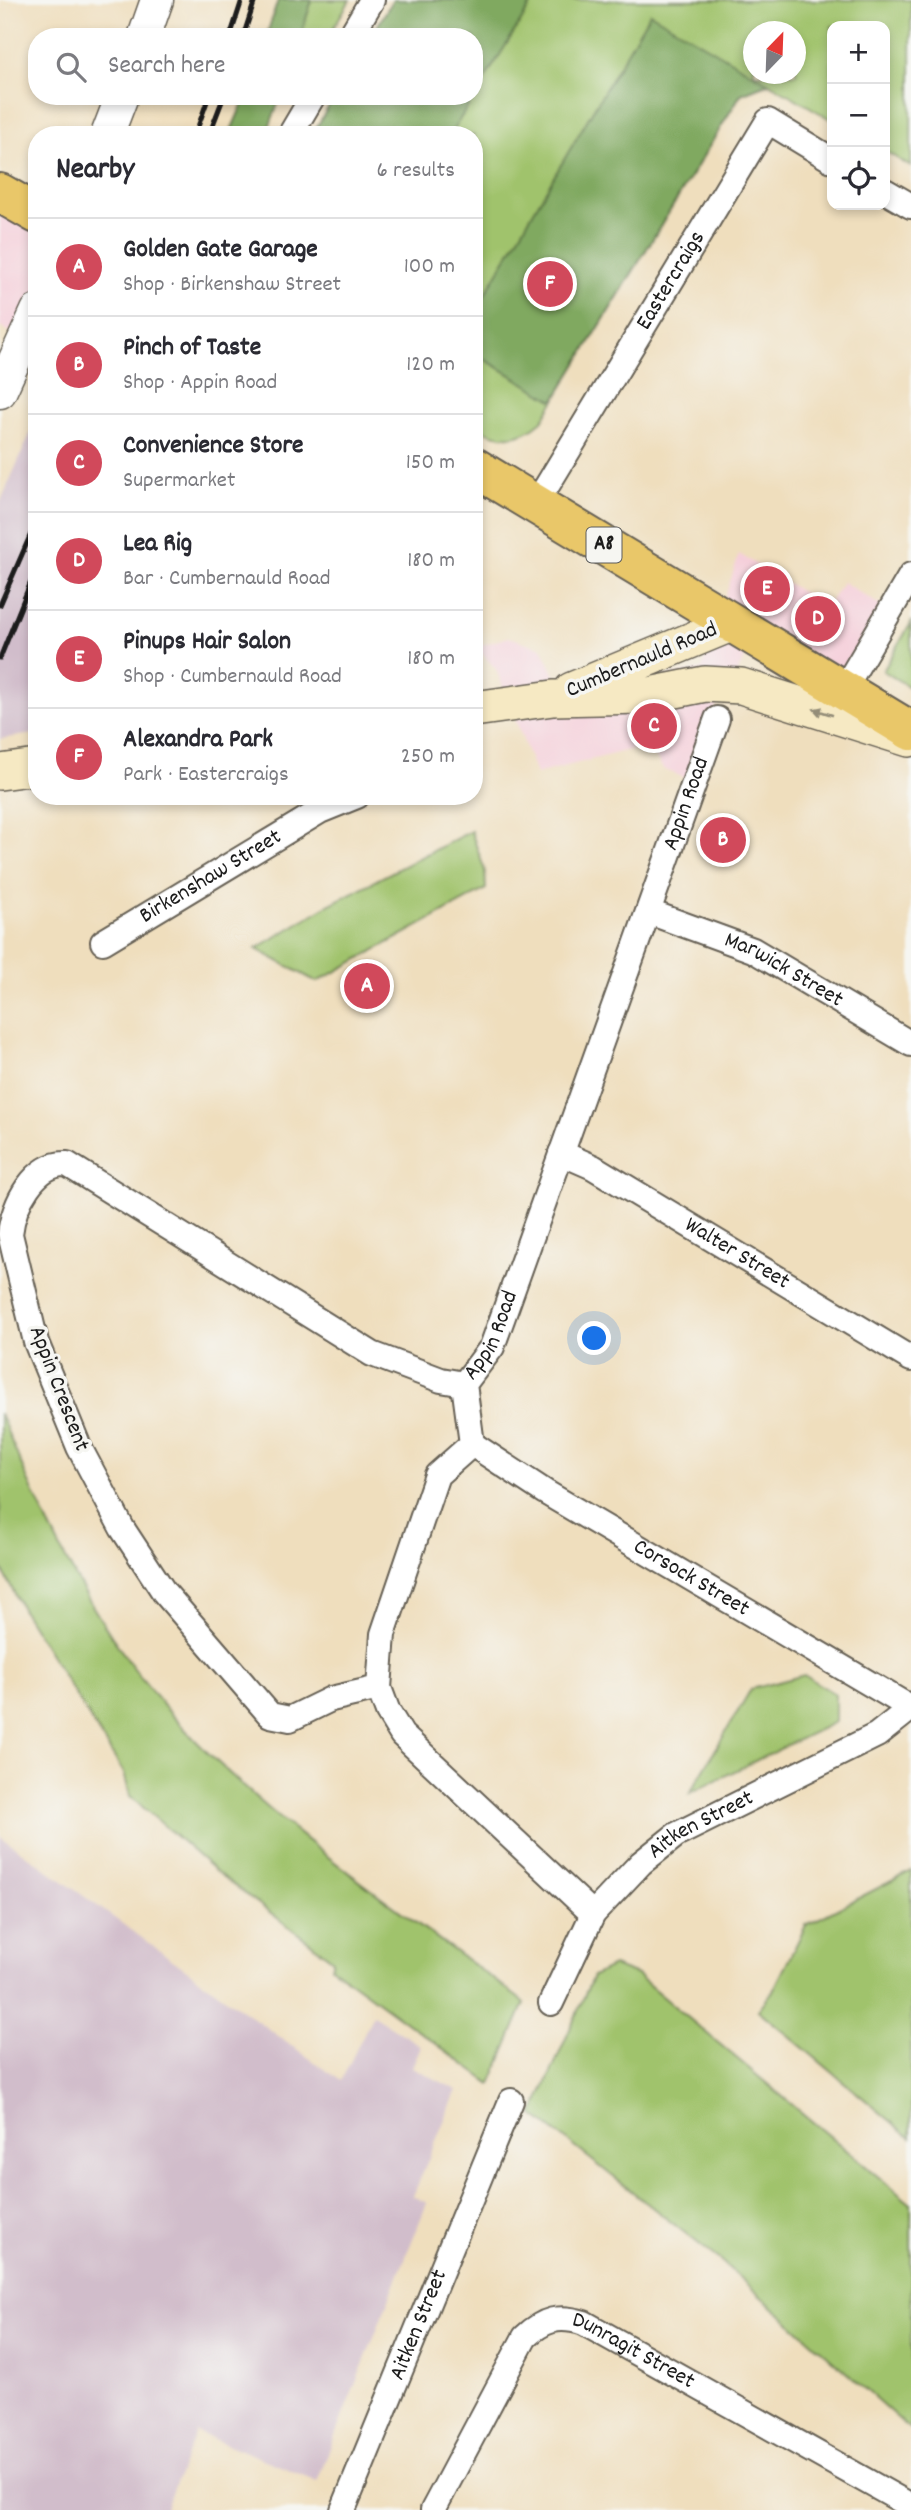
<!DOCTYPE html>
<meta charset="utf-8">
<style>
:root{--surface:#fff;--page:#f7f7f7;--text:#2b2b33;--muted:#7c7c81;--line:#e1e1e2;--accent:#d1495b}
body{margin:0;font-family:Dekko,sans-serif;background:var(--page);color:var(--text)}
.controls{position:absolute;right:21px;top:21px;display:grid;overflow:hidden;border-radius:14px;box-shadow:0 4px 10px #0003}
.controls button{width:63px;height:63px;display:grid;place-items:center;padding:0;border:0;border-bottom:2px solid var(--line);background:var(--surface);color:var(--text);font:35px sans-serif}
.compass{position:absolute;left:743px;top:21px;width:63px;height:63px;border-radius:50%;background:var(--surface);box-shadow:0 4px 10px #0003;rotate:23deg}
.you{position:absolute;left:595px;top:1339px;width:24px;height:24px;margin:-18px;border:5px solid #fff;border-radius:50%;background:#1a73e8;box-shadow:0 0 0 10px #1a73e833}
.badge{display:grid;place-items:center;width:46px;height:46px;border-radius:50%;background:var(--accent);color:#fff;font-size:23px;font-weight:700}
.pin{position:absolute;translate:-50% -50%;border:4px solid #fff;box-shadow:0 2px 7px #0006}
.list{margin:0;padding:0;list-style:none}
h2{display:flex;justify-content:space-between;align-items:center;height:91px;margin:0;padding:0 28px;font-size:30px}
h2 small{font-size:23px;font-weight:400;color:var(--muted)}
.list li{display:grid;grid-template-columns:46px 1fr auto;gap:21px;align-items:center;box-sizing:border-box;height:98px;padding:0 28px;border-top:2px solid var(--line)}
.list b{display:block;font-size:26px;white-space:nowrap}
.list p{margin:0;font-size:23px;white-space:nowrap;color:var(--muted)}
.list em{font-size:23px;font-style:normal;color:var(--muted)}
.icon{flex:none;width:38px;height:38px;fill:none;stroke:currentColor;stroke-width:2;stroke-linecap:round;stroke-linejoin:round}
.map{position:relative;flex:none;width:911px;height:2510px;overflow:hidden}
.search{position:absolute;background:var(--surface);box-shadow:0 4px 10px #0003;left:28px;top:28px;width:455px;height:77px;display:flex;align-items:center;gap:18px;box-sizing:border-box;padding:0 24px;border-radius:28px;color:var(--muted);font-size:26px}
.panel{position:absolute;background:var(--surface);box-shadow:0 4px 10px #0003;left:28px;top:126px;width:455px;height:679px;border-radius:28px}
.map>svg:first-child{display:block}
.built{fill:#f5cfda}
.industrial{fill:#d1bdcb}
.green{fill:#a0c36c;stroke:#5e7044;stroke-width:2;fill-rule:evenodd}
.forest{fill:#80a960;stroke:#4e623e;stroke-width:2}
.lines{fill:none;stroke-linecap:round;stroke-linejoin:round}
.minor-casing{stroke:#666054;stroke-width:28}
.tertiary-casing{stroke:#666054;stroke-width:35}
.secondary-casing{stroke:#666054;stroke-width:38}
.primary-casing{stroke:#666054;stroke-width:42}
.minor{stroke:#fff;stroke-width:24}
.tertiary{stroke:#fff;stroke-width:32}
.secondary{stroke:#f6e9c3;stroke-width:35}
.primary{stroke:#e9c769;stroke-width:38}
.rail{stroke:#1c1c1c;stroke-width:5}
.oneway{fill:#948d78}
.labels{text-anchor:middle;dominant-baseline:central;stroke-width:7;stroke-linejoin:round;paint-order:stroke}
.shield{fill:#f6f6f2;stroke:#5d5d5c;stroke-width:2}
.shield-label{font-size:21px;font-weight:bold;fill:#1c1c1c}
.street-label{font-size:23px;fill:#1c1c1c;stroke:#f6f6f2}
</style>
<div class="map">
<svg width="911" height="2510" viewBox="0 0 911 2510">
<rect width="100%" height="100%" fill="#f6f6f2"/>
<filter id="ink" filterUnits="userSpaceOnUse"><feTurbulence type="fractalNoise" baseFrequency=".0143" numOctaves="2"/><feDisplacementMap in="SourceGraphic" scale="14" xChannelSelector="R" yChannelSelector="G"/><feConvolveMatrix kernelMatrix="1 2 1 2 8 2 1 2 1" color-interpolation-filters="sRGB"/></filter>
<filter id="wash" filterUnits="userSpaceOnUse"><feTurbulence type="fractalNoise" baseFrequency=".00686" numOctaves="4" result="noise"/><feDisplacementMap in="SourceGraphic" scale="28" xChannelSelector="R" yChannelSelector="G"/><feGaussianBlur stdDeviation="1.57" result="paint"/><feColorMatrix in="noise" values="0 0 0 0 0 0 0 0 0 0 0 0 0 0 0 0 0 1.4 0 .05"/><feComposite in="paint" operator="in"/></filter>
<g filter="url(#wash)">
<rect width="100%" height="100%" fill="#efdebd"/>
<path class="built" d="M0,197L37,220V307L23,338L0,327Z
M739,554L827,607L843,582L891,612L843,692L756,640L711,715L688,779L663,769L648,745L536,774L496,669L476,647L509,637L542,648L565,696L702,669Z"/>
<path class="industrial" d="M37,418V724L33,734L0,739V503Z
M0,1836L341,2081L373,2015L421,2046L412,2067L457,2090L413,2196L427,2203L317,2481L196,2432L165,2510H0Z"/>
<path class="green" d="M312,0H350L328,37H300Z
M393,0H911V167L885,151V26H832V120L769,83L741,94L542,421C520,441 499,440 474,426V135H312L335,96H474V37H371ZM754,32H796V74H754Z
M911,623V688L883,671Z
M471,831L485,871L486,889L317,982L256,949L328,905Z
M0,1413C44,1524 97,1634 179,1723C280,1832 407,1914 525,2003L491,2084L331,1967L333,1960L219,1874L130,1796L124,1773L23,1611L0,1564Z
M804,1675L835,1694V1722L690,1793L751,1689Z
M911,1871V2138L758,2010L773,1991L806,1925Z
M613,1966L637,1975L911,2204V2430L722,2262L533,2114L593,1976Z"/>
<path class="forest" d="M278,0H312L300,37H266Z
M393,0H534L450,135H312L335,96H474V37H371Z
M650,13L769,83L741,94L554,401L474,353V313Z
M246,96H281L266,135H229Z"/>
</g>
<g filter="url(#ink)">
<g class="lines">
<g class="minor-casing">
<g id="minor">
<path d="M350,37L372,0"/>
<path d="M290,135L313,96"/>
<path d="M885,191L911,206"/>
<path id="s1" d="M536,504L768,121L832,160"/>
<path d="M844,689L911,575"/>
<path id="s2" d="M649,912L753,950L911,1044"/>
<path id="s3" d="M103,942L320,811L357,796"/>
<path id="s4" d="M561,1153L593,1167L911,1359"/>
<path id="s5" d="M472,1444L545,1492L911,1708"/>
<path d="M379,1688L331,1699L290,1719L270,1715L164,1592L122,1528L79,1447L36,1342L10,1234C13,1205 35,1162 67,1164L372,1354L441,1380L464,1384"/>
<path id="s6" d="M593,1914L402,1735L388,1712L379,1688L383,1634L437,1475L472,1444L464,1384L492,1347L717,719"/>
<path id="s7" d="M551,2003L593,1914L641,1863L676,1835L877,1735L911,1708"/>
<path id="s8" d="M343,2510L511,2101"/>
<path id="s9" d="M433,2510L525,2337C544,2319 559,2315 584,2323L911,2506"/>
</g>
</g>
<g class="tertiary-casing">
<path id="tertiary" d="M144,37L157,0
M107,135L122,96
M0,392L37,311"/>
</g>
<g class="secondary-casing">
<path id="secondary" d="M572,690L733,623
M474,709L553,698L645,696L705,684L741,686L909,739
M0,772L37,767"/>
</g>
<g class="primary-casing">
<path id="primary" d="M0,193L37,214
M474,467L911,731"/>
</g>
<use href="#minor" class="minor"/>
<use href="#tertiary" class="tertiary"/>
<use href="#secondary" class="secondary"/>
<use href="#primary" class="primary"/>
<path class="rail" d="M230,37L242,0
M243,37L255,0
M195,135L209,96
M209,135L224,96
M0,605L37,520
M0,658L37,567"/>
</g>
<defs><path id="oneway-solid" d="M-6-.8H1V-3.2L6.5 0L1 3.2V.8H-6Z" transform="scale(1.75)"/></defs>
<use class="oneway" href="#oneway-solid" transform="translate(823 712) rotate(-162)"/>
</g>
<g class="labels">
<rect class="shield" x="586.5" y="527.5" width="35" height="35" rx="5"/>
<g class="shield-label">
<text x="604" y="545">A8</text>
</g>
<g class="street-label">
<text stroke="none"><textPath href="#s1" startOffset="261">Eastercraigs</textPath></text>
<text transform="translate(642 661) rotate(-23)">Cumbernauld Road</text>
<text stroke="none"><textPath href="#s6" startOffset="1267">Appin Road</textPath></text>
<text stroke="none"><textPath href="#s3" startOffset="126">Birkenshaw Street</textPath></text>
<text stroke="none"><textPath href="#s2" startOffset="147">Marwick Street</textPath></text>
<text stroke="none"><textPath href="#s4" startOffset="203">Walter Street</textPath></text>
<text stroke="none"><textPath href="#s6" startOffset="700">Appin Road</textPath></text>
<text transform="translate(58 1389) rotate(69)">Appin Crescent</text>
<text stroke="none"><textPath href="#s5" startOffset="257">Corsock Street</textPath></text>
<text stroke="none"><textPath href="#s7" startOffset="240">Aitken Street</textPath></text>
<text stroke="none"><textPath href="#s8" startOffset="200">Aitken Street</textPath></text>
<text stroke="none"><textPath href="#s9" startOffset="317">Dunragit Street</textPath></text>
</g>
</g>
</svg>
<div class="controls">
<button>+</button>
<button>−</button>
<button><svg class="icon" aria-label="locate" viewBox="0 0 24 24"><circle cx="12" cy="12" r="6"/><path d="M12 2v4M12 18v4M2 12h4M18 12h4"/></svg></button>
</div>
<svg class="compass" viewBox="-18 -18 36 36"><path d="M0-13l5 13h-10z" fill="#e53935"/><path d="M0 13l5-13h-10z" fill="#7c7c81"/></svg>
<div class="you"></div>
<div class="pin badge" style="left:367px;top:986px">A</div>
<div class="pin badge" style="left:723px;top:840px">B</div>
<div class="pin badge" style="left:654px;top:726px">C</div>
<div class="pin badge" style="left:818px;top:619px">D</div>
<div class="pin badge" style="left:767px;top:589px">E</div>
<div class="pin badge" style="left:550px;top:284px">F</div>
<div class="search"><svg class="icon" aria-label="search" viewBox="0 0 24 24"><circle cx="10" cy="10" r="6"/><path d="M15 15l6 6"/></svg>Search here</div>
<section class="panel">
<h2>Nearby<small>6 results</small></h2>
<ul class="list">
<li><span class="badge">A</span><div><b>Golden Gate Garage</b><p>Shop · Birkenshaw Street</p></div><em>100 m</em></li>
<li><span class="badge">B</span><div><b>Pinch of Taste</b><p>Shop · Appin Road</p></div><em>120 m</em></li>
<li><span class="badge">C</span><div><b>Convenience Store</b><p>Supermarket</p></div><em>150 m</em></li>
<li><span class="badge">D</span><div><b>Lea Rig</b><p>Bar · Cumbernauld Road</p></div><em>180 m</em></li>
<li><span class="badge">E</span><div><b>Pinups Hair Salon</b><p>Shop · Cumbernauld Road</p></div><em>180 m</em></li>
<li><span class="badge">F</span><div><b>Alexandra Park</b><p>Park · Eastercraigs</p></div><em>250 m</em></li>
</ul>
</section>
</div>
